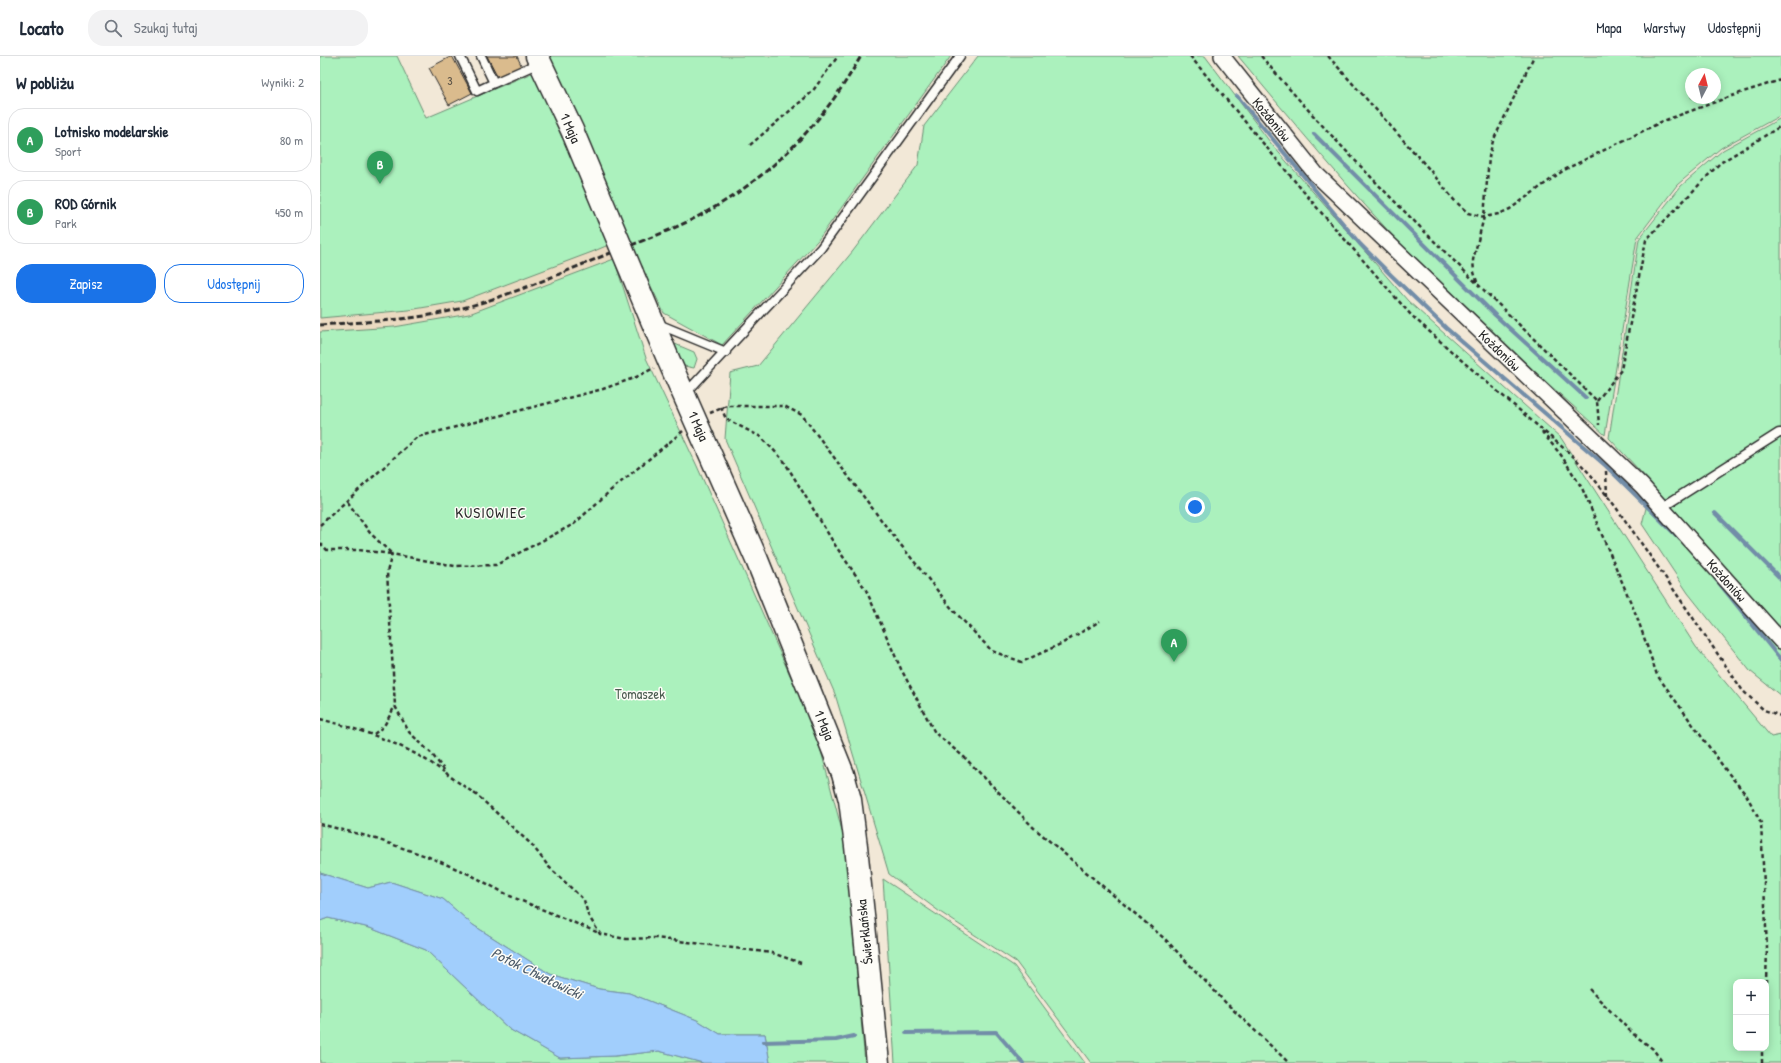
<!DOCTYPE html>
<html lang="pl">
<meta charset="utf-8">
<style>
:root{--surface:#fff;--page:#f2f2f3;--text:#1f2937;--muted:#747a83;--line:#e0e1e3;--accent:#1a73e8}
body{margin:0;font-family:"Patrick Hand",sans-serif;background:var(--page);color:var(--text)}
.controls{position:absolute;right:12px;bottom:12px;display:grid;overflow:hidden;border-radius:8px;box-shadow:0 2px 10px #0003}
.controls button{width:36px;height:36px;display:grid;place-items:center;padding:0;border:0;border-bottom:1px solid var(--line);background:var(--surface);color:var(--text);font:20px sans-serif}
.compass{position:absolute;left:1365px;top:12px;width:36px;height:36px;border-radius:50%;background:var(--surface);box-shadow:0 2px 10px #0003;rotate:7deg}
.you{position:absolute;left:875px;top:451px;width:14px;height:14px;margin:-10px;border:3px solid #fff;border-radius:50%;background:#1a73e8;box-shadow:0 0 0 6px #1a73e833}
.badge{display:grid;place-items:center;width:26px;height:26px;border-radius:50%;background:var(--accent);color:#fff;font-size:13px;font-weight:700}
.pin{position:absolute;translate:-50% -33px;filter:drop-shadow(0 1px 2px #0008)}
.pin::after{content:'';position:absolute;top:21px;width:14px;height:12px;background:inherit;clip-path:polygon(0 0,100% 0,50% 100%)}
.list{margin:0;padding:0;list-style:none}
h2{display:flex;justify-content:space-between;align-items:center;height:52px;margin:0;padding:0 16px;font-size:17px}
h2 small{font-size:13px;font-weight:400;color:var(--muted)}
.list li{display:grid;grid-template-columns:26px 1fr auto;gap:12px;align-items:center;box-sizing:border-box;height:64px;margin:0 8px 8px;padding:0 8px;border:1px solid var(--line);border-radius:16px}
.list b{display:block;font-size:15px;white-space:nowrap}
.list p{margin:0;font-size:13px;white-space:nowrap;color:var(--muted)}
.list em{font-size:13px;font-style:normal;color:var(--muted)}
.actions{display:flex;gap:8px;padding:12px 16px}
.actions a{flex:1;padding:9px 0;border:1px solid var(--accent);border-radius:16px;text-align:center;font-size:14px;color:var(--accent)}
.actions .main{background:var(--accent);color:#fff}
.icon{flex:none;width:22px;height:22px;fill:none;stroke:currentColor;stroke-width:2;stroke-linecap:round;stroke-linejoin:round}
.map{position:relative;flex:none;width:1461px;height:1007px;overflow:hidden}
header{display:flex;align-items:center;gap:24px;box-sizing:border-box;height:56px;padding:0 20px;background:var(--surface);border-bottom:1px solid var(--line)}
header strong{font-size:19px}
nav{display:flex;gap:22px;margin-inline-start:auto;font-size:14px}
.search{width:280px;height:36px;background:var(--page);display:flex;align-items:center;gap:10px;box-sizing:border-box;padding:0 14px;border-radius:16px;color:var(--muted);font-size:15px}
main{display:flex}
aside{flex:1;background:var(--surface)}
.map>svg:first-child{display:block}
.built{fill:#ebdac1}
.green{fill:#abf1bd;stroke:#6b8e74;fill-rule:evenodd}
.water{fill:#a1cefc;stroke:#728da8}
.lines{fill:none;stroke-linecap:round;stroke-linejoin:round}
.stream{stroke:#728da8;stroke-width:4}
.building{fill:#dabb8d;stroke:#2b2b2b}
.service-casing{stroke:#2b2b2b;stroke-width:11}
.minor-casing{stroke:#2b2b2b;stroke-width:18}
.secondary-casing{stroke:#2b2b2b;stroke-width:25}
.path{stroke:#2b2b2b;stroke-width:2.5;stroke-dasharray:4 3;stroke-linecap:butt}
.service{stroke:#fdfcf7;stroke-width:8}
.minor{stroke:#fdfcf7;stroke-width:15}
.secondary{stroke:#fdfcf7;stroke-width:22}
.rail{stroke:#2b2b2b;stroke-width:3;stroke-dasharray:6 3;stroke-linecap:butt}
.secondary-bridge-casing{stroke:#2b2b2b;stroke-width:25;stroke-linecap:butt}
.secondary-bridge{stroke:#fdfcf7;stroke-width:22}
.labels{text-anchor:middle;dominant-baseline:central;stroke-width:3;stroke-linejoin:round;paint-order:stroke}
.number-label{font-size:12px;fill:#574f44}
.street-label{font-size:14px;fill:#2b2b2b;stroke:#fdfcf7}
.park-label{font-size:14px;fill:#4b5c50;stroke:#fdfcf7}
.neighbourhood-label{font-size:15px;letter-spacing:1px;fill:#2b2b2b;stroke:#fdfcf7}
.water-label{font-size:15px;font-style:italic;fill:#4e5c6a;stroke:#fdfcf7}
</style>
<header>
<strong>Locato</strong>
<div class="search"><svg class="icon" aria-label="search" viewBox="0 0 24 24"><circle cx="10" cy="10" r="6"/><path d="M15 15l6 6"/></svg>Szukaj tutaj</div>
<nav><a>Mapa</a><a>Warstwy</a><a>Udostępnij</a></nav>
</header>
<main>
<aside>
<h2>W pobliżu<small>Wyniki: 2</small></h2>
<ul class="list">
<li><span class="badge" style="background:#2e9e5b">A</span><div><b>Lotnisko modelarskie</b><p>Sport</p></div><em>80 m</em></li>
<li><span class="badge" style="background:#2e9e5b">B</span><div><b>ROD Górnik</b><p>Park</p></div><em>450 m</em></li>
</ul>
<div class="actions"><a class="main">Zapisz</a><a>Udostępnij</a></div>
</aside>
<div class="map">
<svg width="1461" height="1007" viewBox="0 0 1461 1007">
<rect width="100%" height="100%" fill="#f2e8d7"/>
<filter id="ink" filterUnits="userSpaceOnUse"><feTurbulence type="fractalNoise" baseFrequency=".025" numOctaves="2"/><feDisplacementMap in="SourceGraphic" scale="8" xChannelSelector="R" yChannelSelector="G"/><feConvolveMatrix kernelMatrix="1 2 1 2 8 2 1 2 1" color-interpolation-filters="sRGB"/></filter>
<g filter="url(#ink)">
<path class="built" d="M289,188L294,203L149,258L74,271L0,276V262L89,254L142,245Z"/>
<path class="green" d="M0,0H77L106,62L214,16L242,82L264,74L229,0H631L498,184L402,289L344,257L307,181L272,196L142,245L89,254L0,262Z
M658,0H885L953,90L1088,245L1241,382L1376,591L1451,681L1461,679V1007H771L696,906L620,856L569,818L515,638L405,383L410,317L438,310L533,195L598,109L604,70ZM1416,926H1446V992H1416Z
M918,0H1461V59L1401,92L1357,129L1317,182L1285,379C1220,319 1152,262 1090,198C1030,135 974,67 918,0ZM1371,18H1395V42H1371Z
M1461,62V640L1430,615L1368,537L1322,468L1332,428L1289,382L1319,183L1361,130L1403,94Z
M294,203L326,302L377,410L497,680L525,786L545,1007H450L445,978H400L377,964L309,937L279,933L230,918L153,869L123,843L71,826L48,832L0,817V276L74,271L149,258Z
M355,288L374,296L377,303L374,312L359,309L351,290Z
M563,823L694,910L765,1007H575Z
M8,862L50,872L106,894L189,973L240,1002L295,1000L339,995L383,1007H0V865Z"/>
<path class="water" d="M0,817L48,832L71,826L123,843L153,869L230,918L279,933L309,937L377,964L400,978H445L450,1007H383L339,995L295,1000L240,1002L189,973L106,894L50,872L8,862L0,865Z"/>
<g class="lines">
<path class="stream" d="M917,40L1040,188L1072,220L1126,272L1286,410L1360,483
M994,78L1175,259L1266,342
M1395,457L1461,523
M1395,522L1461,604
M586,977L676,976L703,1007
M443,986L516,984L534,980"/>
</g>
<path class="building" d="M132,0L152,37L129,49L109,12Z
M167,0H197L202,11L179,23Z"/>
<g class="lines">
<g class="service-casing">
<path id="service" d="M140,0L157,35L174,27
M161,0L174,27L219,7
M338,268L406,296
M366,337L501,192L640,0
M1341,452L1459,377H1461"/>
</g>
<g class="minor-casing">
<path id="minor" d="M902,0L996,118L1322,430L1461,585"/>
</g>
<g class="secondary-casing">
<path id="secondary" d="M217,0L252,74L288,160
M312,217L349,305L437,504L523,718L530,744L536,790L558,1007"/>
</g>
<path class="path" d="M870,0L999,154L1091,259L1140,303L1255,402L1271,419L1295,450L1345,521L1423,635L1444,654L1461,660
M941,0C1045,123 1163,232 1277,345L1279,369
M1008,0L1109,113L1134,144L1148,157L1164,161L1179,158L1190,153L1244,114L1343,65L1423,36L1461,24
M430,89L492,36L518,0
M1157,226L1154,216L1153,204L1164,161L1169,101L1173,85L1214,0
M1277,345L1301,314L1326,184L1400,107L1461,70
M401,351L406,363L441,381L464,405L515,489L546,534L581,613L615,677L644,701L714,772L845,883L905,946L969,1007
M390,357L407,350H464L482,359L568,473L633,554L672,595L702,606L743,587L780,565
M363,375L290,435L254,468L176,509L135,510L72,498L67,516L75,650L89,676L111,697L128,719L158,740L212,789L229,811L264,844L268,859L280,878L306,883L336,882L452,897L481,907
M1222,376L1241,399L1262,432L1317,561L1337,619L1405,713L1427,740L1441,767L1447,892L1446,926
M1286,415L1287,440
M0,469L97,381L283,333L314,322L334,312
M0,487L7,494H38L72,498L50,477L27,445
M0,663C45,675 86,688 124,716
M54,678L64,670L75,650
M0,768L50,781L109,801L151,819L190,840L279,877
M1269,933L1312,977L1333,993L1343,1007
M1442,1007V992"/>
<use href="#service" class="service"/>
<use href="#minor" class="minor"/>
<use href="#secondary" class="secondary"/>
<path class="rail" d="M0,269C39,266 78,265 116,258C174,247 229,222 283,200C313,188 343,178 371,164C444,128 502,70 541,0"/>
<g class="secondary-bridge-casing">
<path id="secondary-bridge" d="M288,160L312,217"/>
</g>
<use href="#secondary-bridge" class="secondary-bridge"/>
</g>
</g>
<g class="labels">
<g class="number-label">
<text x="130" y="24">3</text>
</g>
<g class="street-label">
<text transform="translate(952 63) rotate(51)">Kożdoniów</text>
<text transform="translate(251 72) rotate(66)">1 Maja</text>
<text transform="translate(1180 294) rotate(44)">Kożdoniów</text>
<text transform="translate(379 370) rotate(66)">1 Maja</text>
<text transform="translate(1407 524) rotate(48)">Kożdoniów</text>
<text transform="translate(505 669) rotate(68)">1 Maja</text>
<text transform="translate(544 876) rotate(-96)">Świerklańska</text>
</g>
<g class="park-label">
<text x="320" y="637">Tomaszek</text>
</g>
<g class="neighbourhood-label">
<text x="171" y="456">KUSIOWIEC</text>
</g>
<g class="water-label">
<text transform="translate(217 917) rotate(26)">Potok Chwałowicki</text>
</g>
</g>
</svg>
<div class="controls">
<button>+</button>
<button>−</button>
</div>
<svg class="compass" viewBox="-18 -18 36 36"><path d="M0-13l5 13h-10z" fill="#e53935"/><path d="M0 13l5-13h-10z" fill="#747a83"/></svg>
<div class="you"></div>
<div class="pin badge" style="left:854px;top:606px;background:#2e9e5b">A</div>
<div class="pin badge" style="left:60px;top:128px;background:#2e9e5b">B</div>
</div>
</main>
